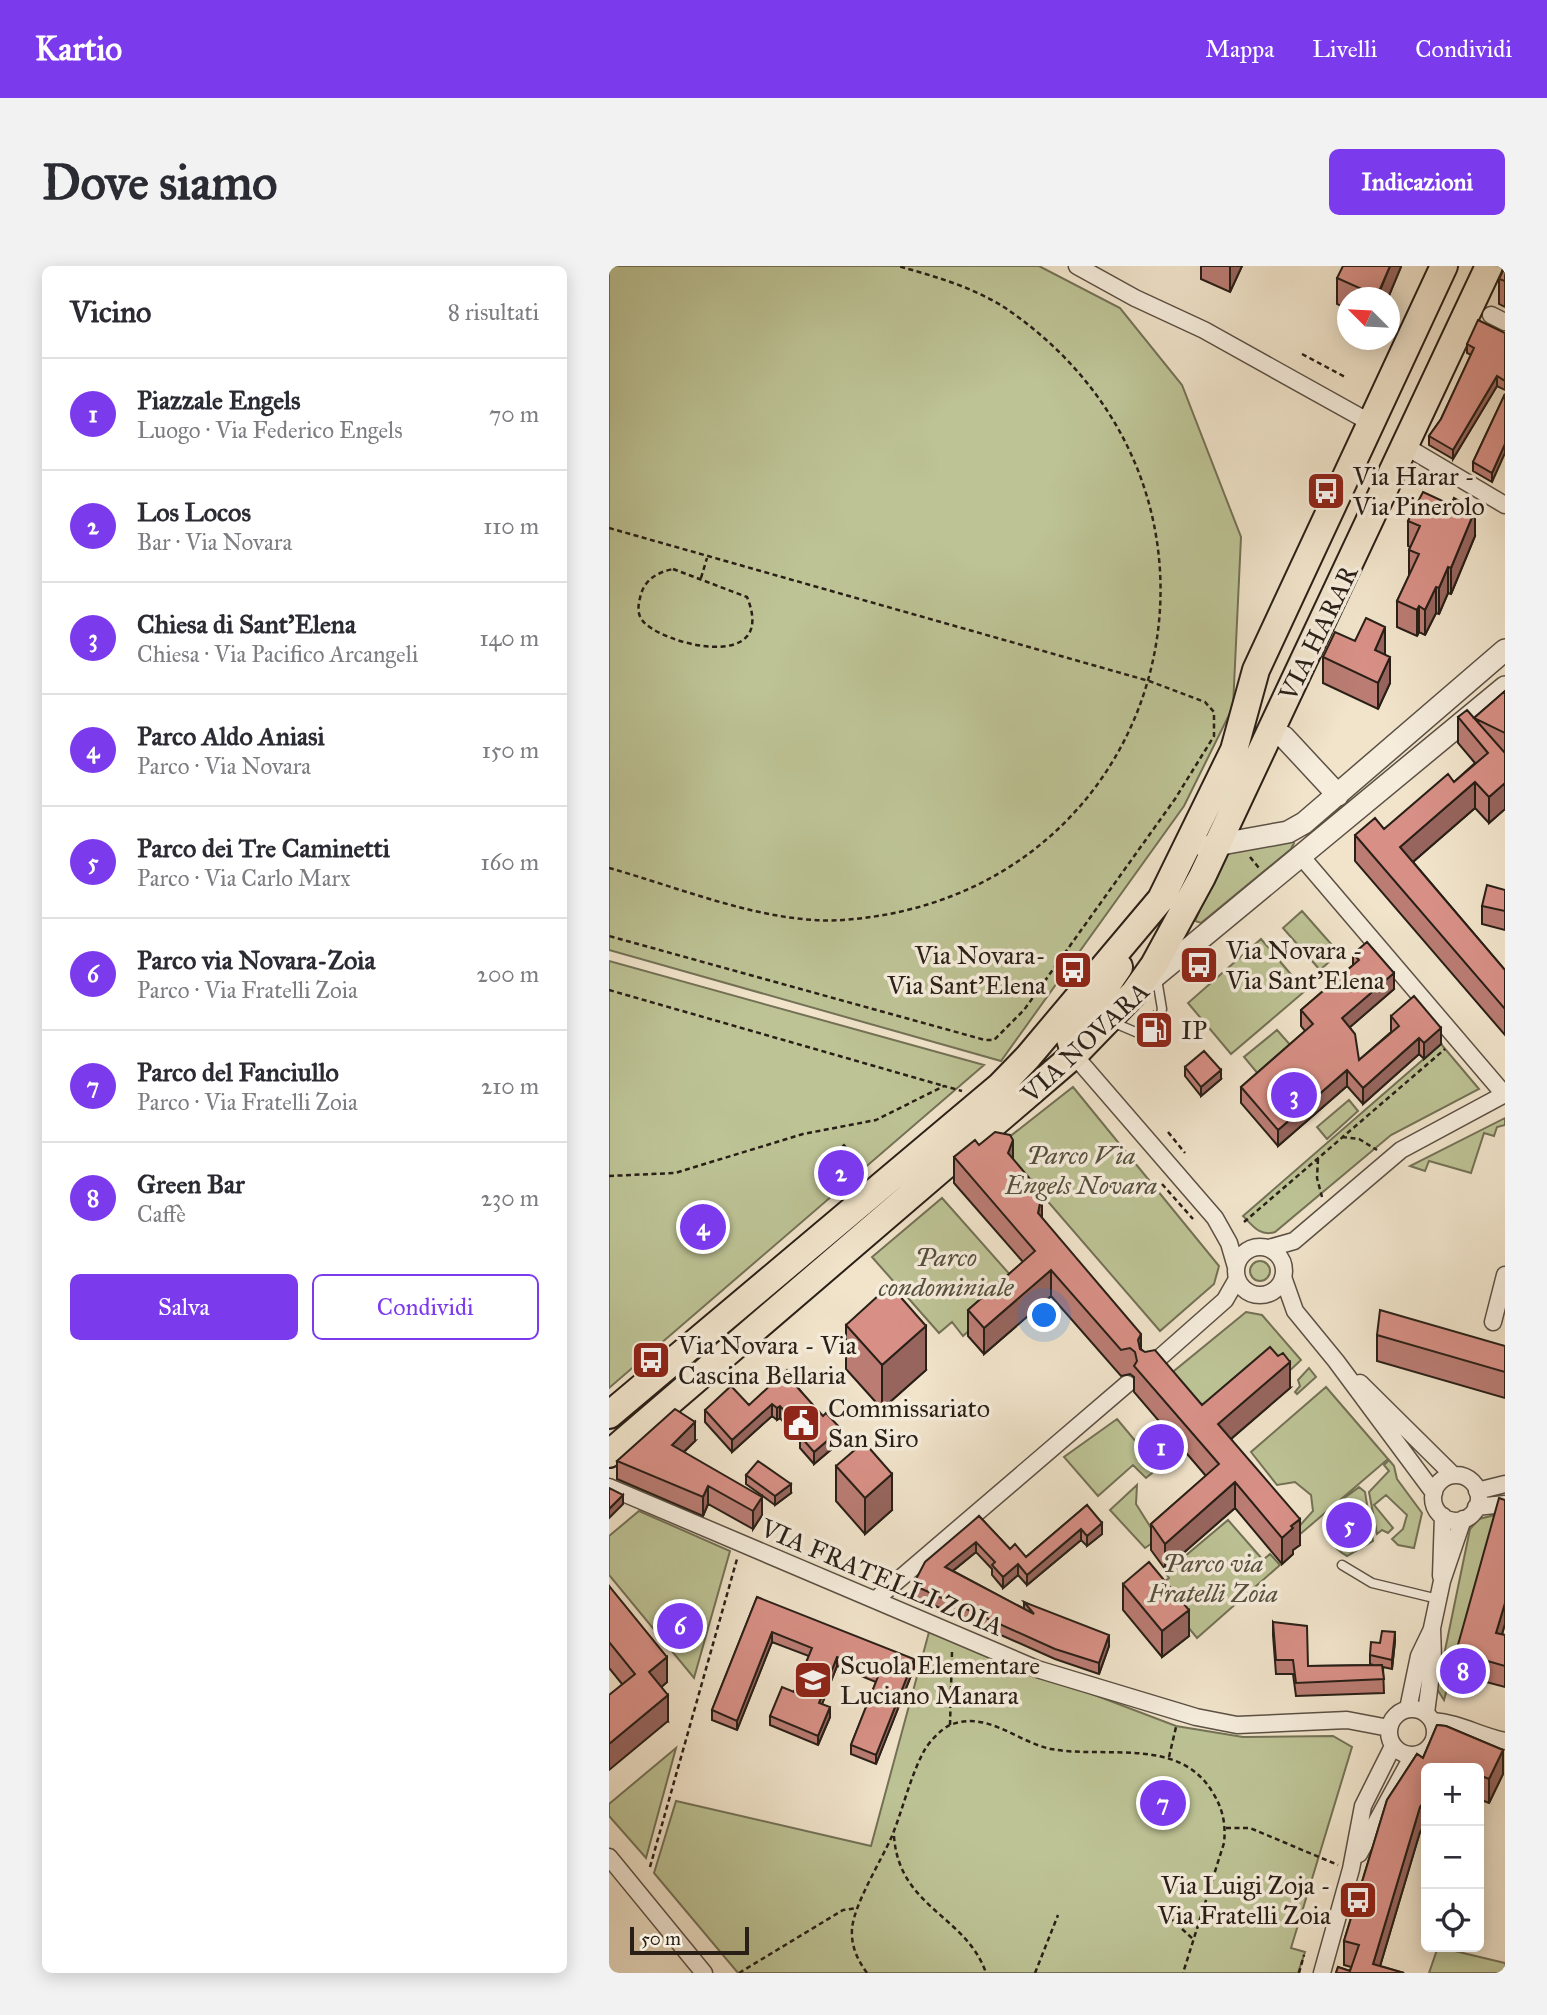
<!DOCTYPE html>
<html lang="it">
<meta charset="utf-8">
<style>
:root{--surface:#fff;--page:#f2f2f3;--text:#2b2b33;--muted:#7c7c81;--line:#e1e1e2;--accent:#7c3aed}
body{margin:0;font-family:"IM FELL Great Primer",serif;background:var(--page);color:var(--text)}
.controls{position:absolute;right:21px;bottom:21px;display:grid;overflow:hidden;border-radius:10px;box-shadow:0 4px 18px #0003}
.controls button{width:63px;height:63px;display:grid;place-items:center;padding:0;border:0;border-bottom:2px solid var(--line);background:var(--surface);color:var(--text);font:35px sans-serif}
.compass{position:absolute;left:728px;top:21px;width:63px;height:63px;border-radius:50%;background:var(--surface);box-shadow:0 4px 18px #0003;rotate:294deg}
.scale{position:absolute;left:21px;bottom:18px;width:119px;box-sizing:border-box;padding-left:7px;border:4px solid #291f17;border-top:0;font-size:19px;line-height:24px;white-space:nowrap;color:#291f17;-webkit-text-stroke:5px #f6eddd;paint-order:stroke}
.you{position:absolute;left:436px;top:1050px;width:24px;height:24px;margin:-18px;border:5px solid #fff;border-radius:50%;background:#1a73e8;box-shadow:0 0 0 10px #1a73e833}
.badge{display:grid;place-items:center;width:46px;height:46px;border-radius:50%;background:var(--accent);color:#fff;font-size:23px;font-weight:700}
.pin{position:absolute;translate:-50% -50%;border:4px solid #fff;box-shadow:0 2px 7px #0006}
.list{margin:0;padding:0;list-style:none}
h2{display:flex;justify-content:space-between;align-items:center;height:91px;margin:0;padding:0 28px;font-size:30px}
h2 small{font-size:23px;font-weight:400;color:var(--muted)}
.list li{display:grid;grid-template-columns:46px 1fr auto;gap:21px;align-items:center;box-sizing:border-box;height:112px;padding:0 28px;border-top:2px solid var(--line)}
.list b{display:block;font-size:26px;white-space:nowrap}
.list p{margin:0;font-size:23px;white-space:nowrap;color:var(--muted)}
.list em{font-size:23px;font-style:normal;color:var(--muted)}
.actions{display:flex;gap:14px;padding:21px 28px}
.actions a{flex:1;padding:16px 0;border:2px solid var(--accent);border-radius:10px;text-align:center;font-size:24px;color:var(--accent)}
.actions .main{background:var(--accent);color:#fff}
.icon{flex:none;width:38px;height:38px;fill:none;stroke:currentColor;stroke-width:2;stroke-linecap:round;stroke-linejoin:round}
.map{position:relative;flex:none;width:896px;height:1707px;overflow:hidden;border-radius:10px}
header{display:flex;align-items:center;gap:42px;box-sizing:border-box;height:98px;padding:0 35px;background:var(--accent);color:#fff}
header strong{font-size:33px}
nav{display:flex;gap:38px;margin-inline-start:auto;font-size:24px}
.intro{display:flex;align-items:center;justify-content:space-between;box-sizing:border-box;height:168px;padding:0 42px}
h1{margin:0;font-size:49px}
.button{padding:18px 32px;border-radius:10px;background:var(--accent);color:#fff;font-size:24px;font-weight:700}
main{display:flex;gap:42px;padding:0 42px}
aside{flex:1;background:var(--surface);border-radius:10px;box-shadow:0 4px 18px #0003}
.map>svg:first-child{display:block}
.green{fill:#bdc395;stroke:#737156;stroke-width:2}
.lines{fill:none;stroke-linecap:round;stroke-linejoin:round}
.service-casing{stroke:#5b5044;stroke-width:11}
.minor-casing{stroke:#5b5044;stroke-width:19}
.tertiary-casing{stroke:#5b5044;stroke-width:24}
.primary-casing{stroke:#291f17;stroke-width:30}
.path{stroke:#291f17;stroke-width:2.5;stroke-dasharray:5 3.5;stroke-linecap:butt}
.service{stroke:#f6eddd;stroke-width:8}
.minor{stroke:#f6eddd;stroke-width:16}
.tertiary{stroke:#f6eddd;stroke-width:21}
.primary{stroke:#f1e4cb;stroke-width:26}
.wall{fill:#ba7c73;stroke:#291f17;stroke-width:2}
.shaded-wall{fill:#97655e;stroke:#291f17;stroke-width:2}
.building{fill:#d89086;stroke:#291f17;stroke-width:2}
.labels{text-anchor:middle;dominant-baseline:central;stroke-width:7;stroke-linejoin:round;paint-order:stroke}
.poi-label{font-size:26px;fill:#291f17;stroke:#f6eddd;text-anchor:start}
.street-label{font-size:26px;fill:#291f17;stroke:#f6eddd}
.park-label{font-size:26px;font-style:italic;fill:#55503d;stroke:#f6eddd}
</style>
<header>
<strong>Kartio</strong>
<nav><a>Mappa</a><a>Livelli</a><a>Condividi</a></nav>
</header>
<div class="intro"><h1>Dove siamo</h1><a class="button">Indicazioni</a></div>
<main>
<aside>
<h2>Vicino<small>8 risultati</small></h2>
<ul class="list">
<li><span class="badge">1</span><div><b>Piazzale Engels</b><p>Luogo · Via Federico Engels</p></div><em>70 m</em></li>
<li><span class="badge">2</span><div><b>Los Locos</b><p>Bar · Via Novara</p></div><em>110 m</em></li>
<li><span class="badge">3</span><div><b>Chiesa di Sant'Elena</b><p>Chiesa · Via Pacifico Arcangeli</p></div><em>140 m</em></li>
<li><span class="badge">4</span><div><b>Parco Aldo Aniasi</b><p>Parco · Via Novara</p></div><em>150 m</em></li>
<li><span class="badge">5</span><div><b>Parco dei Tre Caminetti</b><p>Parco · Via Carlo Marx</p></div><em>160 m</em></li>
<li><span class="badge">6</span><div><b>Parco via Novara-Zoia</b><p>Parco · Via Fratelli Zoia</p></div><em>200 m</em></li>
<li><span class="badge">7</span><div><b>Parco del Fanciullo</b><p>Parco · Via Fratelli Zoia</p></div><em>210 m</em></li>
<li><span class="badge">8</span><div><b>Green Bar</b><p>Caffè</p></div><em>230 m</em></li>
</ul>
<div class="actions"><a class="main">Salva</a><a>Condividi</a></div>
</aside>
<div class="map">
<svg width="896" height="1707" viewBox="0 0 896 1707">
<rect width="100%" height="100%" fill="#f1e4cb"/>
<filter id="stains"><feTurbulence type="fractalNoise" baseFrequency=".00286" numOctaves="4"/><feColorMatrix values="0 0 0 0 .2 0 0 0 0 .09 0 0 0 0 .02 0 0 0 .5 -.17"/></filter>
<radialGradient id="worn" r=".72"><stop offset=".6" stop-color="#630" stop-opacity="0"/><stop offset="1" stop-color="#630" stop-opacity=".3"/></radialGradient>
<path class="green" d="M0,0H430L511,42L573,119L632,271L624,441L575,540L392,795L0,684Z
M682,575L685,577L682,583L592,657L586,655L615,588Z
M693,645L730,687L711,704L674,662Z
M652,673L696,725L622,788L579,737Z
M0,695L375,799L0,1122Z
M668,764L683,781L650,809L635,791Z
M832,778L870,823L782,869L666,966C651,971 644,960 634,950Z
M464,821L610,1000L605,1018L551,1065L390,879Z
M740,834L749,845L718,873L708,861Z
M896,852V859L888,861L885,870L875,867L862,907L820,895L816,905L801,900Z
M333,932L411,1020L354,1070L343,1056L330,1067L263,991Z
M641 1005a10 10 0 1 1 20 0a10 10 0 1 1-20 0Z
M637,1046L653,1049L692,1094L674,1111L593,1161L554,1114Z
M700,1102L707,1111L688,1128L686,1126L691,1120L689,1114Z
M717,1121L779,1193L689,1270L685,1266L704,1245L702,1229L686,1216L668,1219L642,1186Z
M508,1153L549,1202L537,1212L524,1199L489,1230L455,1191Z
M780,1194L785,1200L788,1213L813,1247L805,1282L789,1279L783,1273L794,1263L798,1249L777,1229L765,1239L784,1262L779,1267L773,1264L768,1268L760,1226L780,1205L775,1199Z
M528,1219L527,1238L549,1273L536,1282L501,1244Z
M750,1221L756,1226L764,1275L738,1290C724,1283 711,1263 720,1247C725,1237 742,1228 750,1221Z
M30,1245L121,1285L85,1412L0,1309V1270Z
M886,1249L835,1434L828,1423L861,1263L870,1253Z
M619,1254L654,1294L661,1288L671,1299L588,1372L547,1322L560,1312L556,1307Z
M320,1366L567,1460L634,1471L724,1470L743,1481L682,1682L696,1686L689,1707H129L45,1607L67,1535L262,1580Z
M67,1482L37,1592L0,1550V1538Z
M829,1681L896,1697V1707H820Z"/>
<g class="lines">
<g class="service-casing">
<path id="service" d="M548,713L553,743L550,755
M503,756L529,767L537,766
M733,1299L763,1317L829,1333"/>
</g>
<g class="minor-casing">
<path id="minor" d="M468,0L526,32L595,64L762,157
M882,49L896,56
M796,180L896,239
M691,589L895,828
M465,789L606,952L620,977L627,1001
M627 1005a24 24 0 1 1 48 0a24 24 0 1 1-48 0Z
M660,982L685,975L792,884L896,828
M674,1011L686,1045L727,1095L825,1227
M884,1056L896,1009
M539,1102L616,1034L628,1013
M751,1117L844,1209
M824 1232a23 23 0 1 1 46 0a23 23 0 1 1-46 0Z
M0,1221L428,1403L587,1451L628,1459L738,1454L780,1462
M868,1225L896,1218
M867,1241L896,1238
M832,1310L834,1250
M266,1334L518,1118
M780 1466a23 23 0 1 1 46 0a23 23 0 1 1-46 0Z
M799,1443L810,1390L822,1365
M817,1447L824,1393L823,1362L833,1315L854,1253
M824,1455C851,1457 870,1470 896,1475
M750,1588L804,1489
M0,1591L95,1707
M713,1707L742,1603L754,1540L784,1480"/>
</g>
<g class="tertiary-casing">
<path id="tertiary" d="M661,466L675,471L729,529
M596,581L679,566L695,557L896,384
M538,717L896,421"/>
</g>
<g class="primary-casing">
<path id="primary" d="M463,780L461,773L510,701
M0,1149L391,820L419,791L552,633L625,484L647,404L835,0
M0,1188L465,789L525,727L545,699L593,611L880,0"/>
</g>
<path class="path" d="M693,88L738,112
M0,262L540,415L596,436L605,446V470L566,533L415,744L385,774H376L0,670
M64,303L138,331C170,409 50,378 33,354C27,346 30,336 32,328C37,312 50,306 64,303Z
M92,312L98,292
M641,591L650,602
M0,602C72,622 159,659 234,654C558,631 667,237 405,48C371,23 328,11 289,0
M0,724L335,820
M559,866L576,887
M733,871L750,873L768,884
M709,893L708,912L713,931
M0,910L66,907L194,868L267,854L335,820L353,825
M553,918L584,953
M635,956L836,783
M844,1408L848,1394
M341,1459L343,1386
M560,1491L567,1461
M617,1562H641L729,1599
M285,1570C290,1642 357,1649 377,1707
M41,1601L128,1293
M548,1640L584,1673
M130,1707L234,1644L248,1642
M258,1707C248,1693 242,1680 243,1663C245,1638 272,1595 283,1570C294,1543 301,1511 315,1485C320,1476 332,1463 341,1459C378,1444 408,1476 442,1483C496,1493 571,1470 604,1527C614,1543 617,1559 615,1577L574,1707
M426,1707L449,1649
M690,1707L695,1689"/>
<use href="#service" class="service"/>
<use href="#minor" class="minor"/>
<use href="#tertiary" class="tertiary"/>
<use href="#primary" class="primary"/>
</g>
<path class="wall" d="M592,0H633L621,26L592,13Z
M792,0L779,32H738V43L728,38V12Z
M896,1V41L890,38V13Z
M896,67V124L888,120L844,193L820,179V170L832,153L862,89L858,87V78Z
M896,128L883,216L864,205V196Z
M799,255L866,270L842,328L839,327L830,348L827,347L816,369L810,366L808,370L788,361V335L800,310V284L801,281L799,280Z
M746,375L776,387V389L781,417L769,443L714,417V391Z
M896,425V543L880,557L866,542L804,596L896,704V769L746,595V569L775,563L845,516L866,497L849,477V451L865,452Z
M896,624V664L873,658V640Z
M744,688L785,723L741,761L750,794L782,766V750L832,778L815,793L810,788L754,838L738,820L669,880L632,837V821L696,765L692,760V744L744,699Z
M534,755H546L557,763L544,774L542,762L534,760Z
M576,801L612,813L592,830L576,810Z
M370,879L404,893L433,952L532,1083L593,1139L681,1122L622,1173L691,1279L684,1284V1288L673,1298L626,1242L556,1303L542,1284V1258L597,1210L525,1126V1111L521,1108L512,1110L442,1030L375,1088L359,1070V1044L414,996L345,917V891Z
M217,896L249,909L230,926L217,910Z
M237,1059L317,1104L273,1143L237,1103Z
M768,1069L896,1080V1132L768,1095Z
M190,1123L232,1175L205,1198L191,1182V1174L171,1152L168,1154L163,1150L123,1186L96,1156V1144L140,1139Z
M86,1175L75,1186L153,1249L144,1263L99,1238L94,1250L8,1213V1195Z
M227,1200L283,1244L256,1268L227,1235Z
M137,1209L182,1227L166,1239L137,1218Z
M896,1234V1358L893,1368L896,1369V1421L847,1408V1386Z
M478,1239L493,1268L478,1280L472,1274L418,1319L409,1309L394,1322L383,1309V1303L367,1286L344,1305L415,1343V1336L500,1380L490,1408L446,1393L304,1330V1319L370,1250L401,1283L417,1291Z
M514,1318L580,1370L553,1391L514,1344Z
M0,1320L58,1416L52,1421L59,1455L13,1418L0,1402Z
M148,1331L305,1402L267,1498L242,1488V1479L267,1416L228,1400L213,1438L221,1451L209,1479L161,1459V1450L185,1426L200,1390L163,1376L128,1464L103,1454V1444Z
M664,1356L699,1400L764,1399L761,1398V1389L771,1377L786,1375L783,1403L774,1401L775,1427L687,1430L684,1408H667L664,1369Z
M828,1459L837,1460L894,1484V1508L880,1537L870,1533V1502H817V1557L811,1566L771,1700L795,1707H727L729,1701L741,1705L742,1701L735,1699V1675L778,1534L808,1488L814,1492Z"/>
<path class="shaded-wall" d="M621,0H633L621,26Z
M781,0H792V1L779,32H768Z
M888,110V120L844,193V184Z
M896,178V187L883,216V207Z
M866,244V270L842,328V302Z
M839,301V327L830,348V322Z
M827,321V347L816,369V344Z
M810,340V366L808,370V344Z
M776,361V387L766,410V384Z
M781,391V417L769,443V417Z
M866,516V542L791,607V581Z
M896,517V543L880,557V531Z
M785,707V723L733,768V752Z
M557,758V763L544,774V769Z
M832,762V778L815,793V777Z
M810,772V788L754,838V822Z
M612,804V813L592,830V821Z
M738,804V820L669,880V864Z
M404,874V900L399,887Z
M249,895V909L230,926V912Z
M433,927V953L429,947Z
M442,1004V1030L375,1088V1062Z
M317,1060V1104L273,1143V1099Z
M532,1068V1094L529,1074Z
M681,1096V1122L609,1184V1158Z
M163,1138V1150L123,1186V1174Z
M171,1140V1152L168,1154V1142Z
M86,1156V1175L63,1197V1179Z
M232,1163V1175L205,1198V1186Z
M283,1208V1244L256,1268V1232Z
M626,1216V1242L556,1303V1278Z
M182,1218V1227L166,1239V1230Z
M99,1220V1238L94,1250V1231Z
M14,1229V1238L0,1252V1243Z
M153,1231V1249L144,1263V1245Z
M691,1253V1279L684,1284V1288L673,1298V1272L682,1260Z
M493,1257V1268L478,1280V1270Z
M472,1263V1274L418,1319V1309Z
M367,1276V1286L336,1311V1301Z
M409,1298V1309L394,1322V1311Z
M896,1337V1358L887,1388V1367Z
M580,1344V1370L553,1391V1365Z
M163,1366V1376L128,1464V1455Z
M786,1366V1375L783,1403V1394Z
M500,1369V1380L490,1408V1397Z
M58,1391V1416L40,1432V1406Z
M228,1391V1400L210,1446V1437Z
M305,1393V1402L267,1498V1489Z
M59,1429V1455L0,1504V1478Z
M221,1441V1451L209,1479V1470Z
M894,1484V1508L880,1537V1513Z
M817,1533V1557L811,1566L769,1707L764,1698L811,1541Z"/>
<path class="building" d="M734,0H781L768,30L728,12Z
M896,1V15L890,13Z
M869,54L896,67V115L888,110L844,184L820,170L832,153L865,82L858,78Z
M896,128V178L883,207L864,196Z
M814,226L842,239L845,232L866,244L842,302L839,301L830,322L827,321L816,344L810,340L808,344L788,335L810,288L800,284L811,260L799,255Z
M757,352L776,361L766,384L781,391L769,417L714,391L726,366L746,375Z
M896,425V467L865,452Z
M858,444L896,487V517L880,531L866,516L791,581L896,704V743L746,569L766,552L775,563L839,508L845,516L879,487L849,451Z
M878,619L896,624V645L873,640Z
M758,676L785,707L733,752L746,768L750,794L790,760L782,750L805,730L832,762L815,777L810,772L754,822L738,804L669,864L632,821L704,758L692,744L750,694L744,688Z
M544,746L546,755L557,758L544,769L542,757L534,755Z
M595,785L612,804L592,821L576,801Z
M386,866L401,869L404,874L399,887L433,927L429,947L532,1068L529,1074L531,1083L536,1086L546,1084L593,1139L661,1081L669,1090L674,1087L681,1096L609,1158L691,1253L682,1260L684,1262L673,1272L626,1216L556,1278L542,1258L610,1198L525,1100L528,1095L526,1086L521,1082L512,1084L442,1004L375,1062L359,1044L426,985L345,891L366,874L370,879Z
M235,879L249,895L230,912L217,896Z
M281,1019L317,1060L273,1099L237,1059Z
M771,1044L896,1080V1106L768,1069Z
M178,1104L190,1117L187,1120L214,1150L217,1147L232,1163L205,1186L191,1170L194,1166L171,1140L168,1142L163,1138L123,1174L96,1144L122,1120L140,1139Z
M66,1143L86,1156L63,1179L153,1231L144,1245L99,1220L94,1231L8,1195Z
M255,1176L283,1208L256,1232L227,1200Z
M149,1195L182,1218L166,1230L137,1209Z
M0,1222L14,1229L0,1243Z
M890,1232L896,1234V1337L887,1367L896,1369V1400L847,1386Z
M478,1239L493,1257L478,1270L472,1263L418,1309L409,1298L394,1311L383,1299L386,1296L367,1276L336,1301L425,1348L415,1336L500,1369L490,1397L446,1383L304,1319L316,1296L370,1250L401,1283L406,1278L417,1291Z
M540,1296L580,1344L553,1365L514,1318Z
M0,1320L58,1391L40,1406L59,1429L0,1478V1429L26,1408L0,1376Z
M148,1331L305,1393L267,1489L242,1479L270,1408L228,1391L210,1437L221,1441L209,1470L161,1450L173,1421L185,1426L203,1382L163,1366L128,1455L103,1444Z
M664,1356L698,1360L699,1400L773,1399L775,1413L687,1417L684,1394H667Z
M773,1365L786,1366L783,1394L761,1389L762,1376L771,1377Z
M828,1459L837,1460L894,1484L880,1513L870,1509V1502H854L843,1498L840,1502H817V1533L811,1541L764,1698L795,1707H727L729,1701L741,1705L750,1679L735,1675L778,1534L808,1488L814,1492Z"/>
<defs>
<g id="bus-square" transform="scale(2.0125)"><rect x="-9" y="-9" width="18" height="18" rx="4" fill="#8f2418" stroke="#f6eddd"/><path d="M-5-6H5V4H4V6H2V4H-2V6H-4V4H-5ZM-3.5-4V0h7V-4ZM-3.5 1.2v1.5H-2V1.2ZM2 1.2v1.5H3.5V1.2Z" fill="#fff"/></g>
<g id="fuel-square" transform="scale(2.0125)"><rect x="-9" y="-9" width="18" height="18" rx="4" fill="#8f2418" stroke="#f6eddd"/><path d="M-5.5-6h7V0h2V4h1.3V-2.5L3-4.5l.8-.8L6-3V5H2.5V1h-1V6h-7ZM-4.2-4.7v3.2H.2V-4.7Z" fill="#fff"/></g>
<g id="civic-square" transform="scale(2.0125)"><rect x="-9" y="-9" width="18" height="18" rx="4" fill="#8f2418" stroke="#f6eddd"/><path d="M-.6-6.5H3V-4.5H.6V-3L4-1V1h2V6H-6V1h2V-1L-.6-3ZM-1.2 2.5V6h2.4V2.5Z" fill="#fff"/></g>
<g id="school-square" transform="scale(2.0125)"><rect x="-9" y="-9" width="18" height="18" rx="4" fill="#8f2418" stroke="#f6eddd"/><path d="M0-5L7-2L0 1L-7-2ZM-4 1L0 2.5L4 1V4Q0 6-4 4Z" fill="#fff"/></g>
</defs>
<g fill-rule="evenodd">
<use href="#bus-square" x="717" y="225"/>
<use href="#bus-square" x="590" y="699"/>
<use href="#bus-square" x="464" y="704"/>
<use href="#fuel-square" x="545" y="764"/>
<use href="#bus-square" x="42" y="1094"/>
<use href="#civic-square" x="192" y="1157"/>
<use href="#school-square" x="204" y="1414"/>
<use href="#bus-square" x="749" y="1634"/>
</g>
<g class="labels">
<g class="poi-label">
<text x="744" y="210">Via Harar -<tspan x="744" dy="30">Via Pinerolo</tspan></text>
<text x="617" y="684">Via Novara -<tspan x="617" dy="30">Via Sant'Elena</tspan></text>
<text x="437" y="689" text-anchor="end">Via Novara-<tspan x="437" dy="30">Via Sant'Elena</tspan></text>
<text x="572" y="764">IP</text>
<text x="69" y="1079">Via Novara - Via<tspan x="69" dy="30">Cascina Bellaria</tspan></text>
<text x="219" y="1142">Commissariato<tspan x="219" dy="30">San Siro</tspan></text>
<text x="231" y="1399">Scuola Elementare<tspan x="231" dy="30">Luciano Manara</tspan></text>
<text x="722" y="1619" text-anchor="end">Via Luigi Zoja -<tspan x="722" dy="30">Via Fratelli Zoia</tspan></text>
</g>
<g class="street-label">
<text transform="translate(709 367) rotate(-64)">VIA HARAR</text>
<text transform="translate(476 776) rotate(-43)">VIA NOVARA</text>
<text transform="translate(273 1311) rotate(23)">VIA FRATELLI ZOIA</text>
</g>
<g class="park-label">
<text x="472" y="889">Parco Via<tspan x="472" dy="30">Engels Novara</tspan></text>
<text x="337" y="991">Parco<tspan x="337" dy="30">condominiale</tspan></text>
<text x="604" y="1297">Parco via<tspan x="604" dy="30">Fratelli Zoia</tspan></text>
</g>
</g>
<rect width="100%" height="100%" filter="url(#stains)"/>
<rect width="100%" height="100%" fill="url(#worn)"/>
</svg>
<div class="controls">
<button>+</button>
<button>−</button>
<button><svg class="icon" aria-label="locate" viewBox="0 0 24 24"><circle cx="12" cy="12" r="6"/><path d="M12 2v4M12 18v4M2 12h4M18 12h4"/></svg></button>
</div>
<svg class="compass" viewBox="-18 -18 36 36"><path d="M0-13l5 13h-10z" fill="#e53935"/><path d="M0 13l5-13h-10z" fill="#7c7c81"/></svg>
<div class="scale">50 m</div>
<div class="you"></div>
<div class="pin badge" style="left:552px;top:1181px">1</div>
<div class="pin badge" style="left:232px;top:907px">2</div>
<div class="pin badge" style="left:685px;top:829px">3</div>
<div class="pin badge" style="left:94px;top:961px">4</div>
<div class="pin badge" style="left:740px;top:1259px">5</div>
<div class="pin badge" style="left:71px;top:1360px">6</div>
<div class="pin badge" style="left:554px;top:1537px">7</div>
<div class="pin badge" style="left:854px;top:1405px">8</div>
</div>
</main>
